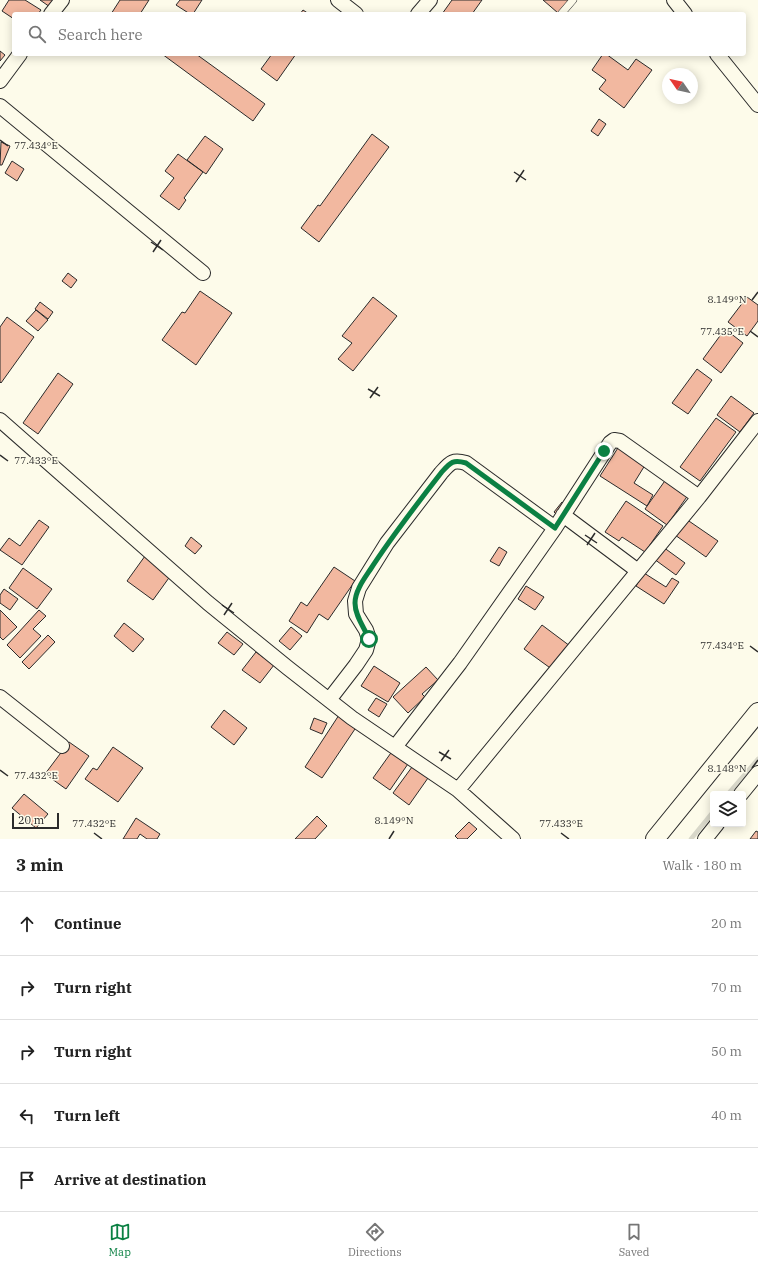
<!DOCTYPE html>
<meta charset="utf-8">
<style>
:root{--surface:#fff;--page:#f2f2f2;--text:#222;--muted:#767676;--line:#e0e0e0;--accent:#0b8043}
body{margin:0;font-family:"IBM Plex Serif",serif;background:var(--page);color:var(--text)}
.controls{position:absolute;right:12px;bottom:12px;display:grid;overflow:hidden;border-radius:4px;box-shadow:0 2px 10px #0003}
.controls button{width:36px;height:36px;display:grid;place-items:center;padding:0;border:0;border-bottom:1px solid var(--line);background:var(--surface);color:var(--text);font:20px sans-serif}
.compass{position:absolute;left:662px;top:68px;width:36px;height:36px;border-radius:50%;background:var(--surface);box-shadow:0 2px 10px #0003;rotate:304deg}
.scale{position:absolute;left:12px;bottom:10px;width:47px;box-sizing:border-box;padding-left:4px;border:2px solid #2b2b2b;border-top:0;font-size:11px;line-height:14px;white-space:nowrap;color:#2b2b2b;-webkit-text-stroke:3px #fdfbea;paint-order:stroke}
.stop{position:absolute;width:12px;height:12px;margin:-9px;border:3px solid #0b8043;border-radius:50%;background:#fff}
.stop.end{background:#0b8043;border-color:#fff;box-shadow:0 1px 4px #0008}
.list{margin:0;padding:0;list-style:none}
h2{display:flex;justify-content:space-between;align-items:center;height:52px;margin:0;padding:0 16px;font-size:17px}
h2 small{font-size:13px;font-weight:400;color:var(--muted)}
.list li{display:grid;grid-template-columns:26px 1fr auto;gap:12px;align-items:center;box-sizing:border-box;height:64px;padding:0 16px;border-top:1px solid var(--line)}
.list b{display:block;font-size:15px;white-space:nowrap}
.list em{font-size:13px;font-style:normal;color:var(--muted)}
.icon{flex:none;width:22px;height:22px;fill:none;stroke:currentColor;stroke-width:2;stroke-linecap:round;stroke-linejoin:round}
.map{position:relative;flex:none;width:758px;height:839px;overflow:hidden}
.search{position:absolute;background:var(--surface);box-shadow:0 2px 10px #0003;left:12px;right:12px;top:12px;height:44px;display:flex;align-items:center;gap:10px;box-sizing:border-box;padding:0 14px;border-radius:4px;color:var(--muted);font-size:15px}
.sheet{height:372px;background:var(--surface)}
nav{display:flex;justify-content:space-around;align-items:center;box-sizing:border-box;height:56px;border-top:1px solid var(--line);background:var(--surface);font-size:11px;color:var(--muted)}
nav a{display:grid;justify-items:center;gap:2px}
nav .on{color:var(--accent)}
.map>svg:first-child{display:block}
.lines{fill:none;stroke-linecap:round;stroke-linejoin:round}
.stream{stroke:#d8d7c9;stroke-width:4.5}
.building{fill:#f2b8a0;stroke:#2b2b2b}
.service-casing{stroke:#2b2b2b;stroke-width:8}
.minor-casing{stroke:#2b2b2b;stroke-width:16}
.tertiary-casing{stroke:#2b2b2b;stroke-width:20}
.service{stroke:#fdfbea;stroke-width:7}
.minor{stroke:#fdfbea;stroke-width:14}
.tertiary{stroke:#fdfbea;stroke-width:18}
.route{stroke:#0b8043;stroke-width:5}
.ticks{fill:none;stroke:#2b2b2b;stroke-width:1.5}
.ticks-label{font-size:10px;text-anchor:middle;fill:#2b2b2b;stroke:#fdfbea;stroke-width:3;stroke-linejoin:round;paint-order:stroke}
</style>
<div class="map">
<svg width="758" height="839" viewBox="0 0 758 839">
<rect width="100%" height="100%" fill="#fdfbea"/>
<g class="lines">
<path class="stream" d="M728,794L758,759
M691,839L713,812"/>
</g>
<path class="building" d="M9,0H25L41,10L38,14H14V19L2,11Z
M40,0H55L50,7Z
M120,0H149L140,14H111Z
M180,0H202L193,14H190L176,5Z
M452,0H482L472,14H442Z
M543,0H569L558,13Z
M303,10L309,14H300Z
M0,51L5,55L0,61Z
M162,54H196L265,104L253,121Z
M272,54H296L277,81L261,69Z
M603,54H606L628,70L636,59L652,70L624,108L599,89L606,80L592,70Z
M599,119L606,124L598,136L591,131Z
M372,134L389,147L319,242L301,228L318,205L320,206Z
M205,136L223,149L206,174L187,160Z
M1,142L10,146L2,165H0Z
M178,154L203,172L184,198L186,200L179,210L160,196L174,178L165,171Z
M12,161L24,169L17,181L5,173Z
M68,273L77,280L71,288L62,281Z
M200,291L232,313L196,365L162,340L182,312L185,313Z
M373,297L397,316L353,371L338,359L352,343L342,336Z
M747,297L758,305V321L747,336L728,322Z
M40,302L53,312L48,319L35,309Z
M36,310L48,320L38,331L26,321Z
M7,317L34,337L1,383L0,382V327Z
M725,329L743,343L721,373L703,359Z
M697,369L712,380L688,414L672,403Z
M58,373L73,384L38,434L23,423Z
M731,396L754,413L740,432L717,415Z
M716,418L736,432L700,481L680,467Z
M623,440L650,457L634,483L653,495L647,506L600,476Z
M669,475L691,491L667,525L645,509Z
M626,501L663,526L645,552L622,537L619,541L605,532Z
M562,502L570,509L562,519L554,512Z
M686,519L718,541L706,557L675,535Z
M39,520L49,527L22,565L0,550L9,538L20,546Z
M191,537L202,546L195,554L185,546Z
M499,547L507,552L499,566L490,561Z
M663,547L685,563L676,575L654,559Z
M145,556L171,575L153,600L127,581Z
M334,567L355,581L328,620L319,614L307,633L289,621L301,602L307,606Z
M23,568L52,589L37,609L9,588Z
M644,573L666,587L672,578L679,582L664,604L636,586Z
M526,586L544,597L535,610L518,599Z
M4,589L18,599L10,610L0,603V595Z
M0,610L17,627L3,640L0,637Z
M39,610L46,616L33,629L41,636L20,658L7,645Z
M124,623L144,639L133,652L114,636Z
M542,625L570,646L553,670L524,649Z
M291,627L302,636L290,650L279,641Z
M227,632L243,644L234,655L218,643Z
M48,635L55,642L29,669L22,662Z
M256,652L274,665L260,683L242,670Z
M374,666L400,683L388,702L361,686Z
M426,667L438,680L422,694L425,697L408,713L393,697Z
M376,698L387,704L379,717L368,710Z
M224,710L247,728L234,745L211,727Z
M339,715L357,726L322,778L305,767Z
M314,718L327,723L322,734L310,729Z
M69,742L89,756L66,789L45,774Z
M113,747L143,768L118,802L85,779L93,768L97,770Z
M393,750L410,761L390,790L373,778Z
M412,767L428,778L409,805L393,793Z
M24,794L48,814L36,828L12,808Z
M317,816L327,826L315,839H295Z
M136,818L160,834L157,839H147L140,834L137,839H123Z
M469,822L477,829L467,839H458L455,836Z
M756,831L758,832V839H750Z"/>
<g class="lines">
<g class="service-casing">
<path id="service" d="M561,14L573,0"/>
</g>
<g class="minor-casing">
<path id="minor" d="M338,0L356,14
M674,0L685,14
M51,14L62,0
M418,14L430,0
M717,54L758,105
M0,81L20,54
M0,106L203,273
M0,420L208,603L288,668L352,718L458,790L513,839
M563,515L638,571
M0,697L62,746
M329,700L356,665L366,650L369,639L366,630L356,614L355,601L359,588L387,543L441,473C450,463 452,459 466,463L555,528
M395,747L460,663L555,528L610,443L614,440L620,441L699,497
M458,790L699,497L758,421
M741,794L758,773
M705,839L717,824"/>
</g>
<g class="tertiary-casing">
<path id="tertiary" d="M655,839L758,712"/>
</g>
<use href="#service" class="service"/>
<use href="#minor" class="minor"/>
<use href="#tertiary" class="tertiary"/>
</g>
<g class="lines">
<path class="route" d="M369,639C364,627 355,616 355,603C355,591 364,579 370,570C392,536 416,505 441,473C450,463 452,459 466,463L555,528L604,451"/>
</g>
<path class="ticks" d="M0,140L8,146M514,172L526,180M516,182L524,170M151,242L163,250M153,252L161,240M752,300L758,292M750,331L758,337M368,389L380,396M370,398L378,387M0,455L8,461M585,535L597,543M587,545L595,533M222,605L234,613M224,615L232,603M750,646L758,652M439,752L451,759M441,761L449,750M752,768L758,760M0,770L8,776M94,833L102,839M561,833L569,839M389,839L394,831"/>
<g class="ticks-label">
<text x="36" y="149">77.434°E</text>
<text x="727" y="303">8.149°N</text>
<text x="722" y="335">77.435°E</text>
<text x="36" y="464">77.433°E</text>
<text x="722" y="649">77.434°E</text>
<text x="727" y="772">8.148°N</text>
<text x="36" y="779">77.432°E</text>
<text x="394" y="824">8.149°N</text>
<text x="94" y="827">77.432°E</text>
<text x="561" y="827">77.433°E</text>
</g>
</svg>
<div class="controls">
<button><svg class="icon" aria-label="layers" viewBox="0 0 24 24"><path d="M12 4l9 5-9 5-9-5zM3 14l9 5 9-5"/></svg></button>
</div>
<svg class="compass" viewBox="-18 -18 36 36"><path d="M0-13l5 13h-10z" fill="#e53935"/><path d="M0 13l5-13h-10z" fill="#767676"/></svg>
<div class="scale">20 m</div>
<div class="stop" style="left:369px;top:639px"></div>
<div class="stop end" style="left:604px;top:451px"></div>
<div class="search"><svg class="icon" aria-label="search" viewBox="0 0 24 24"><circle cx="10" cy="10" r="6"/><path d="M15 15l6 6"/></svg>Search here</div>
</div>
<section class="sheet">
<h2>3 min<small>Walk · 180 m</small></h2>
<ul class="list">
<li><svg class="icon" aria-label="ahead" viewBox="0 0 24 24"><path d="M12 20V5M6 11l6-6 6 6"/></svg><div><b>Continue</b></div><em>20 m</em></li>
<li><svg class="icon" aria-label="right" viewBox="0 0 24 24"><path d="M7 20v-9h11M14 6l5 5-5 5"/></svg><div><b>Turn right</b></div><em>70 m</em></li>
<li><svg class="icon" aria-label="right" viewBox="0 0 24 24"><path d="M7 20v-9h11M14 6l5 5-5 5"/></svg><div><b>Turn right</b></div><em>50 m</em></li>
<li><svg class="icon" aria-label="left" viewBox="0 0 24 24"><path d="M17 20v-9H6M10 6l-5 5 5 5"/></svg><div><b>Turn left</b></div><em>40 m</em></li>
<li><svg class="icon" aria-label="arrive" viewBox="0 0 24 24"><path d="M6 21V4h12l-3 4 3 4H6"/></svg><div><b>Arrive at destination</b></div></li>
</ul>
</section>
<nav>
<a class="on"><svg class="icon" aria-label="map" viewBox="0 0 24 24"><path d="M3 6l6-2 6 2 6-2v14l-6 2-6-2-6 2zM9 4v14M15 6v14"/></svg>Map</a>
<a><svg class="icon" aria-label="directions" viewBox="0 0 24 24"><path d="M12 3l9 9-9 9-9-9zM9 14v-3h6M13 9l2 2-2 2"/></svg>Directions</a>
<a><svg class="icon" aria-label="saved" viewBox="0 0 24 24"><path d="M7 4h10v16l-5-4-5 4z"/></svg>Saved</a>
</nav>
